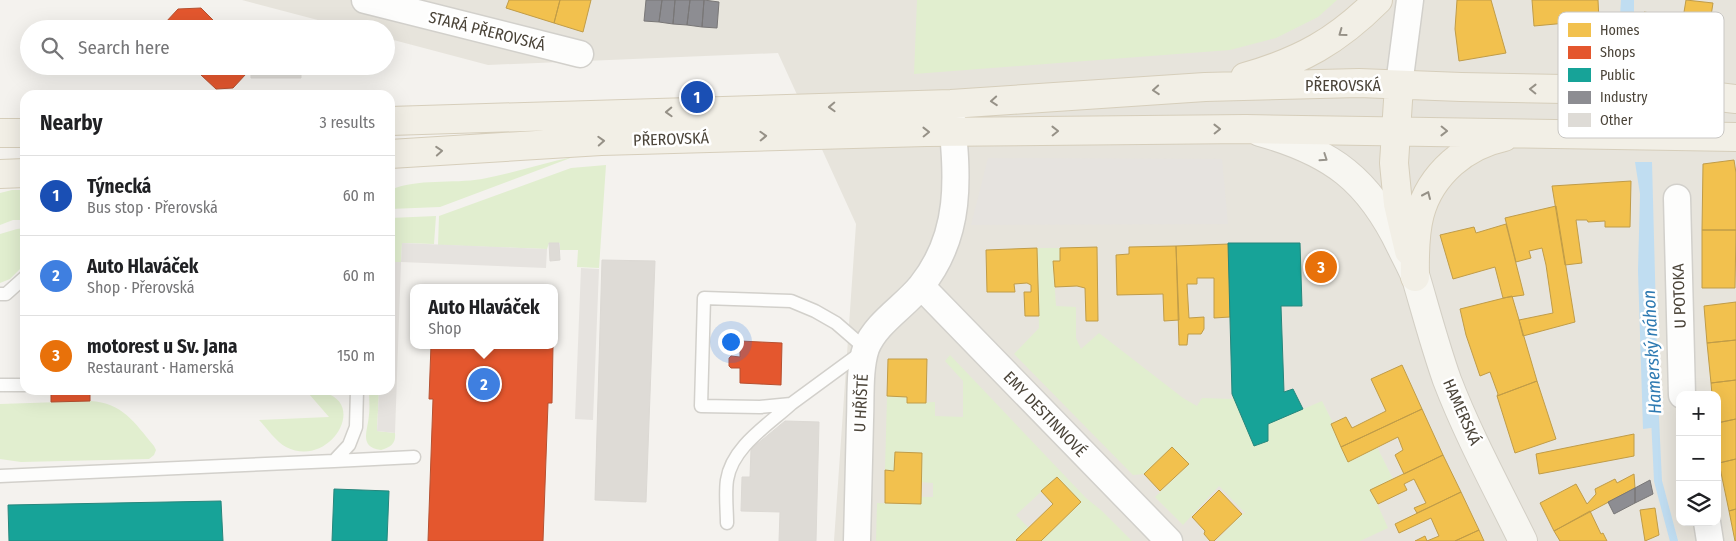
<!DOCTYPE html>
<meta charset="utf-8">
<style>
:root{--surface:#fff;--page:#f2f2f2;--text:#202124;--muted:#757577;--line:#e0e0e0;--accent:#111827}
body{margin:0;font-family:"Fira Sans Condensed",sans-serif;background:var(--page);color:var(--text)}
.controls{position:absolute;right:15px;bottom:15px;display:grid;overflow:hidden;border-radius:10px;box-shadow:0 5px 20px #0002}
.controls button{width:45px;height:45px;display:grid;place-items:center;padding:0;border:0;border-bottom:1px solid var(--line);background:var(--surface);color:var(--text);font:25px sans-serif}
.you{position:absolute;left:730px;top:341px;width:18px;height:18px;margin:-12px;border:4px solid #fff;border-radius:50%;background:#1a73e8;box-shadow:0 0 0 8px #1a73e833}
.badge{display:grid;place-items:center;width:32px;height:32px;border-radius:50%;background:var(--accent);color:#fff;font-size:16px;font-weight:700}
.pin{position:absolute;translate:-50% -50%;border:2px solid #fff;box-shadow:0 1px 5px #0006}
.popup{position:absolute;left:410px;top:284px;width:148px;height:65px;box-sizing:border-box;display:grid;place-content:center;border-radius:10px;background:var(--surface);filter:drop-shadow(0 1px 4px #0005);font-size:16px;white-space:nowrap;color:var(--muted)}
.popup b{font-size:19px;color:var(--text)}
.popup::after{content:'';position:absolute;left:50%;top:100%;margin-left:-10px;border:10px solid transparent;border-top-color:var(--surface)}
.list{margin:0;padding:0;list-style:none}
h2{display:flex;justify-content:space-between;align-items:center;height:65px;margin:0;padding:0 20px;font-size:21px}
h2 small{font-size:16px;font-weight:400;color:var(--muted)}
.list li{display:grid;grid-template-columns:32px 1fr auto;gap:15px;align-items:center;box-sizing:border-box;height:80px;padding:0 20px;border-top:1px solid var(--line)}
.list b{display:block;font-size:19px;white-space:nowrap}
.list p{margin:0;font-size:16px;white-space:nowrap;color:var(--muted)}
.list em{font-size:16px;font-style:normal;color:var(--muted)}
.icon{flex:none;width:28px;height:28px;fill:none;stroke:currentColor;stroke-width:2;stroke-linecap:round;stroke-linejoin:round}
.map{position:relative;flex:none;width:1736px;height:541px;overflow:hidden}
.search{position:absolute;background:var(--surface);box-shadow:0 5px 20px #0002;left:20px;top:20px;width:375px;height:55px;display:flex;align-items:center;gap:12px;box-sizing:border-box;padding:0 18px;border-radius:28px;color:var(--muted);font-size:19px}
.panel{position:absolute;background:var(--surface);box-shadow:0 5px 20px #0002;left:20px;top:90px;width:375px;height:305px;border-radius:15px}
.map>svg:first-child{display:block}
.residential{fill:#e7e4dc;fill-rule:evenodd}
.green{fill:#e1eecf}
.parking{fill:#e6e3df}
.water{fill:#c0ddf1}
.homes{fill:#f2c14e;stroke:#c09c48}
.shops{fill:#e4572e;stroke:#b65131}
.public{fill:#17a398;stroke:#27867c}
.industry{fill:#8d8d92;stroke:#797777}
.lines{fill:none;stroke-linecap:round;stroke-linejoin:round}
.stream{stroke:#c0ddf1;stroke-width:8}
.building{fill:#dedbd6;stroke:#dcd9d4}
.lane-casing{stroke:#d2d0cb;stroke-width:15}
.street-casing{stroke:#d2d0cb;stroke-width:29}
.secondary-casing{stroke:#d3cfc5;stroke-width:30}
.primary-casing{stroke:#d6cebb;stroke-width:30}
.lane{stroke:#fdfdfc;stroke-width:12}
.street{stroke:#fdfdfc;stroke-width:26}
.secondary{stroke:#f7f6f1;stroke-width:28}
.primary{stroke:#f2efe6;stroke-width:28}
.oneway{stroke:#969187}
.oneway2{stroke:#98948c}
.labels{text-anchor:middle;dominant-baseline:central;stroke-width:5;stroke-linejoin:round;paint-order:stroke}
.street-label{font-size:16px;fill:#4b4439;stroke:#fff}
.water-label{font-size:18px;font-style:italic;fill:#2e7ab2;stroke:#fff}
.key{fill:#fff;stroke:#c9c7c4;stroke-width:1}
.key-label{font-size:14px;fill:#4b4439}
</style>
<div class="map">
<svg width="1736" height="541" viewBox="0 0 1736 541">
<rect width="100%" height="100%" fill="#f4f2ee"/>
<path class="residential" d="M242,0H1736V541H834L856,224L778,53L488,65L386,38V29H352ZM1680,395H1717V522H1680Z"/>
<path class="green" d="M917,0H1337L1318,17L1276,38L1230,50L914,74Z
M573,157L440,207L390,209V190C418,178 452,184 482,179C513,173 543,163 573,157Z
M606,165L599,268L577,267L578,250H560V243H549L547,249L438,245L439,216L571,168Z
M12,190H25V220H13L0,225V193Z
M436,216L434,244L402,243L401,262H390L392,236L390,235V218Z
M25,228V235H20V243H25V264L10,279L0,283V234L17,229Z
M1037,248H1060V261H1053L1056,306L1076,307V338L1081,349L1099,333L1183,398L1197,406L1202,398L1232,399V394L1268,441V424L1322,401L1333,423L1331,424L1341,447H1377L1393,479L1371,490L1388,528L1360,541H1216L1242,514L1245,513L1219,486L1183,525L1155,497L1189,464L1172,447L1144,474L1133,475L1014,354L1039,328Z
M950,355L1086,498L1102,511L1132,541H1041L1081,502L1057,477L1016,515L1029,528L1017,541H876L877,503L920,504L921,497H933V483L921,482L922,453L895,452L894,471L885,470L887,396L907,397V403L935,402V416L963,417V381L945,361Z
M369,390H379L377,431L395,433C396,443 391,447 381,450C358,447 368,430 369,415C370,407 369,398 369,390Z
M325,393C368,405 328,469 286,447C276,442 267,428 259,420L329,417L309,394Z
M90,401C123,403 134,422 154,446L156,450L154,455L149,459L21,462L0,459V404Z"/>
<path class="parking" d="M988,158L1222,159L1228,224L971,225Z
M402,243L547,249L546,268L401,262L395,433L377,431L379,390H390V262H401Z
M581,268L599,269L593,420L575,419Z"/>
<path class="water" d="M1621,0H1634V39L1639,62H1623L1620,16Z
M1635,162H1652L1659,427L1643,429L1638,271L1640,194Z"/>
<path class="homes" d="M509,0H560L554,23L506,8Z
M560,0H591L583,32L554,23Z
M1457,0H1491L1506,53L1459,61L1455,29Z
M1532,0H1598L1599,20L1534,26Z
M1686,0L1713,3L1707,42L1642,32L1644,12L1683,18Z
M1734,160L1736,173V230H1702L1703,164Z
M1631,181L1630,227H1605V221L1588,222L1587,220H1576L1582,263L1565,265L1552,186Z
M1556,206L1575,322L1523,336L1519,320L1553,313L1546,265L1542,248L1529,251L1531,258L1516,262L1505,218Z
M1506,224L1524,295L1503,298L1495,267L1453,279L1440,235L1474,227L1476,233Z
M1702,230H1736L1735,288H1702Z
M1229,244L1230,317L1214,318V278H1197V284H1187L1189,318L1204,317V329L1201,334H1188L1187,345H1179L1176,246Z
M1176,246L1179,320L1164,321L1163,294L1117,295L1116,255L1129,254V247Z
M1097,247L1098,321H1086L1085,288L1077,286L1055,287L1053,261H1060V248Z
M1037,248L1039,316H1025L1024,292H1031V285L1027,283L1014,284L1015,292H987L986,250Z
M1512,296L1537,381L1497,396L1498,394L1490,372L1480,376L1466,335L1460,309Z
M1736,302V340L1707,343L1704,306Z
M1736,340V380L1711,383L1707,343Z
M888,359H927L926,403H907V397L887,396Z
M1402,365L1422,409L1341,447L1331,424L1346,417L1352,428L1386,411L1371,379Z
M1736,380V419L1717,423V395H1712L1711,383Z
M1537,381L1556,439L1515,453L1497,396Z
M1422,409L1443,455L1404,474L1395,455L1403,450L1398,437L1348,462L1341,447Z
M1736,419V459L1719,463L1717,423Z
M1634,434V456L1539,474L1536,454Z
M1172,447L1189,464L1160,491L1144,474Z
M895,452L922,453L921,504L885,503V470L894,471Z
M1443,455L1461,492L1417,513L1414,508L1426,503L1414,479L1404,484L1407,490L1378,504L1370,490Z
M1736,459V509L1729,511L1719,463Z
M1634,474L1635,488L1554,531L1540,503L1576,484L1587,504L1596,494L1595,489L1615,479L1617,483Z
M1057,477L1081,502L1041,541H1017L1016,540L1053,504L1041,491Z
M1219,490L1242,514L1214,541H1210L1204,534L1205,531L1192,517Z
M1461,492L1479,530L1455,541H1415L1425,536L1427,541L1439,536L1431,518L1399,533L1395,524Z
M1655,508L1659,535L1645,541L1640,510Z
M1736,509V541H1735L1729,511Z
M1590,511L1601,534L1603,533L1607,541H1560L1554,531Z
M1479,530L1484,541H1455Z"/>
<path class="shops" d="M201,8L215,22V29H165V23L178,9Z
M201,66H246V74L233,88L216,89L201,75Z
M740,341L782,343L781,385L740,383V368H731L729,366V358L731,356L740,357Z
M431,345H553L552,403H548L543,541H428L433,399H429Z
M51,390H90V401L51,402Z"/>
<path class="public" d="M1228,243H1300L1302,306H1281L1284,392L1293,389L1303,409L1268,424V441L1254,446L1232,394Z
M334,489L389,491L387,541H332Z
M221,501L223,541H9L8,505Z"/>
<path class="industry" d="M646,0H662L659,22L644,21Z
M662,0H675L673,24L659,22Z
M675,0H690L687,25L673,24Z
M690,0H704L702,27L687,25Z
M704,0L719,2L717,28L702,27Z
M1650,480L1653,494L1635,503V488Z
M1635,488V503L1614,514L1608,502Z"/>
<g class="lines">
<path class="stream" d="M1655,418L1658,481L1674,541"/>
</g>
<path class="building" d="M251,66H301V78H251Z
M549,243H559L560,260L550,261Z
M602,260L655,261L646,502L595,500Z
M785,421L819,422L816,541H779L780,512L741,511L742,477H750L751,449Z"/>
<g class="lines">
<g class="lane-casing">
<path id="lane" d="M0,294H6L25,277
M704,298L791,301L815,311L836,323L866,349L791,404L760,407L701,406Z
M0,385H25
M334,461L414,457
M0,476L334,461L349,445L356,427L357,390
M727,523C727,510 725,494 727,480C732,447 768,425 791,404"/>
</g>
<g class="street-casing">
<path id="street" d="M365,0L580,54
M1399,85L1410,0
M1677,198L1682,395
M921,286L1169,541
M1707,522L1710,541
M857,541C858,501 859,460 860,420C861,398 859,369 866,348C876,323 904,307 921,286C964,232 957,174 951,109"/>
</g>
<g class="secondary-casing">
<path id="secondary" d="M1260,132C1332,152 1369,180 1401,247C1406,257 1412,268 1416,278C1426,312 1435,346 1447,380C1468,435 1497,488 1523,541"/>
</g>
<g class="primary-casing">
<path id="primary" d="M1245,77C1301,61 1337,41 1378,0
M1399,85L1394,163L1398,204L1409,251
M390,121L951,104L1205,87L1359,83L1461,87L1669,91L1736,99
M0,133H25
M390,154L601,141L926,132L1246,129L1736,137
M0,174L25,173
M1415,277C1414,231 1416,195 1452,163C1467,150 1485,141 1504,137"/>
</g>
<use href="#lane" class="lane"/>
<use href="#street" class="street"/>
<use href="#secondary" class="secondary"/>
<use href="#primary" class="primary"/>
</g>
<defs><path id="oneway-chevron" d="M-2-3.5L2.5 0L-2 3.5" fill="none" stroke-width="1.6" stroke-linecap="round" stroke-linejoin="round" transform="scale(1.25)"/></defs>
<g class="oneway">
<use href="#oneway-chevron" transform="translate(1342 33) rotate(144)"/>
<use href="#oneway-chevron" transform="translate(1533 89) rotate(-179)"/>
<use href="#oneway-chevron" transform="translate(1156 90) rotate(176)"/>
<use href="#oneway-chevron" transform="translate(994 101) rotate(176)"/>
<use href="#oneway-chevron" transform="translate(832 107) rotate(178)"/>
<use href="#oneway-chevron" transform="translate(669 112) rotate(178)"/>
<use href="#oneway-chevron" transform="translate(1217 129) rotate(-1)"/>
<use href="#oneway-chevron" transform="translate(1055 131) rotate(-1)"/>
<use href="#oneway-chevron" transform="translate(1444 131) rotate(1)"/>
<use href="#oneway-chevron" transform="translate(926 132) rotate(-1)"/>
<use href="#oneway-chevron" transform="translate(763 136) rotate(-2)"/>
<use href="#oneway-chevron" transform="translate(601 141) rotate(-3)"/>
<use href="#oneway-chevron" transform="translate(439 151) rotate(-4)"/>
<use href="#oneway-chevron" transform="translate(1427 195) rotate(-66)"/>
</g>
<use class="oneway2" href="#oneway-chevron" transform="translate(1324 158) rotate(34)"/>
<g class="labels">
<g class="street-label">
<text transform="translate(487 31) rotate(14)">STARÁ PŘEROVSKÁ</text>
<text x="1343" y="85">PŘEROVSKÁ</text>
<text transform="translate(671 139) rotate(-2)">PŘEROVSKÁ</text>
<text transform="translate(1679 296) rotate(-92)">U POTOKA</text>
<text transform="translate(861 403) rotate(-87)">U HŘIŠTĚ</text>
<text transform="translate(1462 412) rotate(66)">HAMERSKÁ</text>
<text transform="translate(1045 414) rotate(46)">EMY DESTINNOVÉ</text>
</g>
<g class="water-label">
<text transform="translate(1652 352) rotate(-93)">Hamerský náhon</text>
</g>
</g>
<rect x="1558" y="12" width="166" height="126" rx="8" class="key"/>
<rect x="1568" y="23" width="23" height="14" fill="#f2c14e"/>
<rect x="1568" y="46" width="23" height="13" fill="#e4572e"/>
<rect x="1568" y="68" width="23" height="14" fill="#17a398"/>
<rect x="1568" y="91" width="23" height="13" fill="#8d8d92"/>
<rect x="1568" y="113" width="23" height="14" fill="#dedbd6"/>
<g class="key-label">
<text x="1600" y="35">Homes</text>
<text x="1600" y="57">Shops</text>
<text x="1600" y="80">Public</text>
<text x="1600" y="102">Industry</text>
<text x="1600" y="125">Other</text>
</g>
</svg>
<div class="controls">
<button>+</button>
<button>−</button>
<button><svg class="icon" aria-label="layers" viewBox="0 0 24 24"><path d="M12 4l9 5-9 5-9-5zM3 14l9 5 9-5"/></svg></button>
</div>
<div class="you"></div>
<div class="pin badge" style="left:697px;top:97px;background:#1a4fb4">1</div>
<div class="pin badge" style="left:484px;top:384px;background:#3f7fe0">2</div>
<div class="popup"><b>Auto Hlaváček</b>Shop</div>
<div class="pin badge" style="left:1321px;top:267px;background:#e8710a">3</div>
<div class="search"><svg class="icon" aria-label="search" viewBox="0 0 24 24"><circle cx="10" cy="10" r="6"/><path d="M15 15l6 6"/></svg>Search here</div>
<section class="panel">
<h2>Nearby<small>3 results</small></h2>
<ul class="list">
<li><span class="badge" style="background:#1a4fb4">1</span><div><b>Týnecká</b><p>Bus stop · Přerovská</p></div><em>60 m</em></li>
<li><span class="badge" style="background:#3f7fe0">2</span><div><b>Auto Hlaváček</b><p>Shop · Přerovská</p></div><em>60 m</em></li>
<li><span class="badge" style="background:#e8710a">3</span><div><b>motorest u Sv. Jana</b><p>Restaurant · Hamerská</p></div><em>150 m</em></li>
</ul>
</section>
</div>
